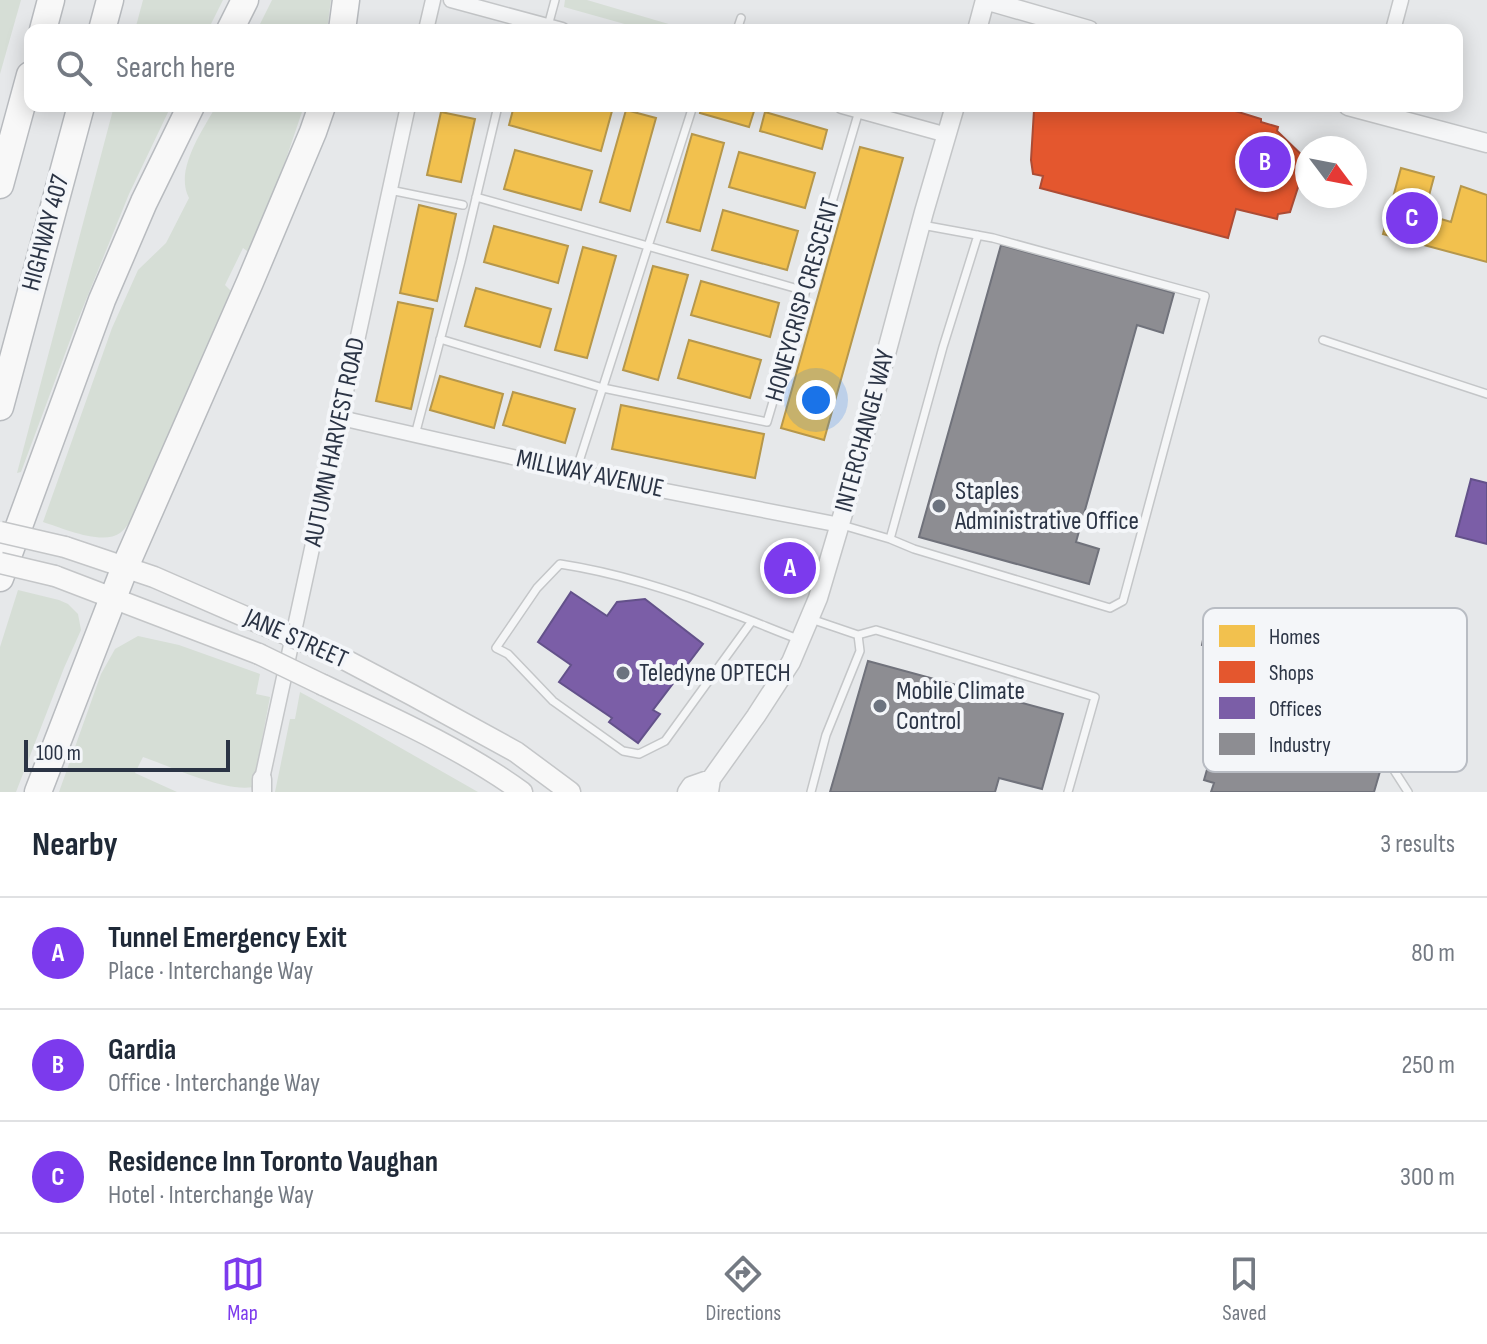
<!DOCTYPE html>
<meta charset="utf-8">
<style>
:root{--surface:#fff;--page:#f2f2f3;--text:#1f2937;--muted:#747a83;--line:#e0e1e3;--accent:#7c3aed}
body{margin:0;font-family:"Sofia Sans Condensed",sans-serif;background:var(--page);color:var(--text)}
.compass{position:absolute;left:1295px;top:136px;width:72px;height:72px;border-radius:50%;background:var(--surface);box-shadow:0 4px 20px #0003;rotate:122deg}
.scale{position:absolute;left:24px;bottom:20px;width:206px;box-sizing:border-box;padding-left:8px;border:4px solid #2b3445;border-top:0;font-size:22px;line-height:28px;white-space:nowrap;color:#2b3445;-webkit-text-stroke:6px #f4f6f9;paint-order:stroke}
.you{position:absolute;left:816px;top:400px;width:28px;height:28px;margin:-20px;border:6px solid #fff;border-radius:50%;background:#1a73e8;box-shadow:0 0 0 12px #1a73e833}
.badge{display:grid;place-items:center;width:52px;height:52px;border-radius:50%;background:var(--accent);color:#fff;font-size:26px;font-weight:700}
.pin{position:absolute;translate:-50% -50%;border:4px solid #fff;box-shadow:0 2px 8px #0006}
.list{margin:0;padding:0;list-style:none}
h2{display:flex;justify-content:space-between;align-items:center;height:104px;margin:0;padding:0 32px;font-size:34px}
h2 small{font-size:26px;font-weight:400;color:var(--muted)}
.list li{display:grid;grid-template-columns:52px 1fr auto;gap:24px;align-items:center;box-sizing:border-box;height:112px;padding:0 32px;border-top:2px solid var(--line)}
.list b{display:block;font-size:30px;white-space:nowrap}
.list p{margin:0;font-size:26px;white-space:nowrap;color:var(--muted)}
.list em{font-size:26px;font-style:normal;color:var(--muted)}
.icon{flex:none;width:44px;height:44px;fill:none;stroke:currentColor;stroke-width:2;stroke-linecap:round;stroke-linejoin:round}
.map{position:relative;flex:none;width:1487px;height:792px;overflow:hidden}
.search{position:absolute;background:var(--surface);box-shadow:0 4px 20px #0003;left:24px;right:24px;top:24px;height:88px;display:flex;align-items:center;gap:20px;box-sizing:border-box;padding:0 28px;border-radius:16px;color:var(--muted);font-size:30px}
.sheet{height:440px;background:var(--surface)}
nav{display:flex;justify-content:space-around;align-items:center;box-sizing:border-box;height:112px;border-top:2px solid var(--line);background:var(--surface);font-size:22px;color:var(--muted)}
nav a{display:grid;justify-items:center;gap:4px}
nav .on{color:var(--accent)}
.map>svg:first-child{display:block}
.green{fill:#d6ded6}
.homes{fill:#f2c14e;stroke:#b6974b;stroke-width:2}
.shops{fill:#e4572e;stroke:#ac4c35;stroke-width:2}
.offices{fill:#7b5ea7;stroke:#63518a;stroke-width:2}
.industry{fill:#8d8d92;stroke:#70727b;stroke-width:2}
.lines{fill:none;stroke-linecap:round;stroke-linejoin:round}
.service-casing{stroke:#c4c6c8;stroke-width:10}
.minor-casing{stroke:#c4c6c8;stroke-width:17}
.tertiary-casing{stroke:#c4c6c8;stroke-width:21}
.secondary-casing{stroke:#c4c6c8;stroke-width:23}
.motorway-casing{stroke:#b8bbbf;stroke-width:29}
.service{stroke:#f5f6f7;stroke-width:7}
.minor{stroke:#f5f6f7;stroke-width:14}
.tertiary{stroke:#f5f6f7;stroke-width:18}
.secondary{stroke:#f8f8f8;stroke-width:20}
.motorway{stroke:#f8f8f8;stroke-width:26}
.secondary-bridge-casing{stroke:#c4c6c8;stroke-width:23;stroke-linecap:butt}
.secondary-bridge{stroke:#f8f8f8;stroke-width:20}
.poi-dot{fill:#6c737f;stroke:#f4f6f9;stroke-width:3}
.labels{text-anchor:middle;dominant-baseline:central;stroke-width:8;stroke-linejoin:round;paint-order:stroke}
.street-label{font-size:26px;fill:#2b3445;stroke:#f4f6f9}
.poi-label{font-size:26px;fill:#2b3445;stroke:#f4f6f9;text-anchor:start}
.key{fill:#f4f6f9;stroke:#b8bcc3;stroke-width:2}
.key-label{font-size:22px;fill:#2b3445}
</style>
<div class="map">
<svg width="1487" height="792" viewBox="0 0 1487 792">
<rect width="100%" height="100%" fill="#e6e8ea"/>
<path class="green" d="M0,0H21L0,74Z
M143,0H223L208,30H135Z
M272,0H331L327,30H257Z
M565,0H587L689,30H646L564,7Z
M114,106H171L129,194L75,327L21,472L17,473Z
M216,106H304L267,215L250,253L243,248L225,285L233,293C217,328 199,363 184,399C171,428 142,517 120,533C103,546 62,528 43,522L112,328L138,270L166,243L189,198C174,170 203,130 216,106Z
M18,590L59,600L68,604L78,614L81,630L64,668L16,792H0V647Z
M138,636L179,645L260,674L256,694L270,697L253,787C224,792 172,767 143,757L135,773L177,792H59L101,674L115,649Z
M300,692L357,723L478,792H275L290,719H295Z"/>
<path class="homes" d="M514,106H593L612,111L601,151L509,125Z
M702,106H748L755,108L749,127L700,113Z
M626,110L656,118L630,211L600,202Z
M441,112L475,119L461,182L427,175Z
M765,112L827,130L822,149L760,131Z
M692,134L724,143L700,231L667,222Z
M860,147L903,158L824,440L781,428Z
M515,150L592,171L581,210L504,189Z
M739,152L815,173L805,208L729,187Z
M1401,168L1434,177L1424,214L1451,222L1461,186L1487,195V262L1383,234Z
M419,205L456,214L437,301L400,293Z
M723,210L798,231L787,270L712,250Z
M494,226L568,246L558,283L484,262Z
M583,247L616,256L587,358L555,350Z
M653,266L688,275L658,380L623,370Z
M701,281L779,303L770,337L691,315Z
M476,288L551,309L540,347L465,326Z
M398,302L433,309L411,409L376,401Z
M689,340L761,360L750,398L678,378Z
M440,376L503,394L494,428L430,410Z
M513,392L575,409L565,443L503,425Z
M621,405L764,434L755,478L612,449Z"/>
<path class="shops" d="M1037,106H1219L1261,119V122L1278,127L1277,131L1305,158L1301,178L1290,212L1278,214L1277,219L1236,209L1228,238L1040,188L1043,176L1033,174L1031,160L1034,110Z"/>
<path class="offices" d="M1471,479L1487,483V544L1456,536Z
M571,592L607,616L617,602L645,599L703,644L653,710L660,714L638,743L609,722L612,718L559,682L571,665L538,642Z"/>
<path class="industry" d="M1001,245L1174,293L1163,333L1137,325L1076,542L1099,549L1089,584L919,537Z
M1207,619L1226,623L1220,649L1202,645Z
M868,661L1063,714L1042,789L999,778L995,792H830Z
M1221,721L1381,768L1374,792H1211L1214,783L1204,780Z"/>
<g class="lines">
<g class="service-casing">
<path id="service" d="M548,26L555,0
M515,30L517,18
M737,30L741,18
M390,190L463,205
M476,197L805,291
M440,339L603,388L767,422L859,111
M1323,340L1487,394
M415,435L461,261L498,106
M576,471L693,106
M842,525L890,539L914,549L1110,608L1123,601L1205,296L993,238L922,225
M890,539L943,347L978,235
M811,619L858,635L876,630L1095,697L1068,792
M752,621L665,741L639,754L623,751L553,701L508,654L496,648L537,588L560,564C619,573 678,592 734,614C756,622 776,631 798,639
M1349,700L1408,792
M811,792L826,735L860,651L858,635"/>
</g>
<g class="minor-casing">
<path id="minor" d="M451,0L562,30
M426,30L433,0
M1393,30L1401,0
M842,106L947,135
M341,418L640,486L840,525
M260,788L408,106"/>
</g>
<g class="tertiary-casing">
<path id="tertiary" d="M985,0L1089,30
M977,30L985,0
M1348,106L1487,143
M262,779V792
M687,792L691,786L711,779
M709,792L711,779L756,716L791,662L818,598L845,507L924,212L955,106"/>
</g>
<g class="secondary-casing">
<path id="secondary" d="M65,547L154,577L271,628
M55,576L259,654
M338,656L412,695L516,752L570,792
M323,685C391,717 461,748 522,792"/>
</g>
<g class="motorway-casing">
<path id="motorway" d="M43,30L51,0
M102,30L110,0
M230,30L245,0
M342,30L346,0
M0,185L30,75
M0,407L81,106
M0,578L102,300L144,202L191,106
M38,792L125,567L250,282L313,132L322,106"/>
</g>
<use href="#service" class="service"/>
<use href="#minor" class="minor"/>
<use href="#tertiary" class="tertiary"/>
<use href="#secondary" class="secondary"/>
<use href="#motorway" class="motorway"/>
<g class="secondary-bridge-casing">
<path id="secondary-bridge" d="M0,532L65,547
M0,563L55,576
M271,628L338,656
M259,654L323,685"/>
</g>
<use href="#secondary-bridge" class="secondary-bridge"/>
</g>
<g class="poi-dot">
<circle cx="939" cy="506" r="8"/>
<circle cx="623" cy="673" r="8"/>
<circle cx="880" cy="706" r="8"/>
</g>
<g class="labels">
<g class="street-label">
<text transform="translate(46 233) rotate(-75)">HIGHWAY 407</text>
<text transform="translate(803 300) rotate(-74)">HONEYCRISP CRESCENT</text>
<text transform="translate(865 431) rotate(-75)">INTERCHANGE WAY</text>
<text transform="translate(335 442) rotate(-78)">AUTUMN HARVEST ROAD</text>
<text transform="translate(590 474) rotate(12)">MILLWAY AVENUE</text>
<text transform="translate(296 639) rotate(24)">JANE STREET</text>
</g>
<g class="poi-label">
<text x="955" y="491">Staples<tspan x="955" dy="30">Administrative Office</tspan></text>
<text x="639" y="673">Teledyne OPTECH</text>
<text x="896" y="691">Mobile Climate<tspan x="896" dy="30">Control</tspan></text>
</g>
</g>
<rect x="1203" y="608" width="264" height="164" rx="12" class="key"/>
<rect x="1219" y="625" width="36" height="22" fill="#f2c14e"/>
<rect x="1219" y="661" width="36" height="22" fill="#e4572e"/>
<rect x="1219" y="697" width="36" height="22" fill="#7b5ea7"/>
<rect x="1219" y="733" width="36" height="22" fill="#8d8d92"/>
<g class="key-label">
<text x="1269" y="644">Homes</text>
<text x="1269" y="680">Shops</text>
<text x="1269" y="716">Offices</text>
<text x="1269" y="752">Industry</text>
</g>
</svg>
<svg class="compass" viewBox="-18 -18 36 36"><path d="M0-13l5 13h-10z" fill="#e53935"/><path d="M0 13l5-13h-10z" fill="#747a83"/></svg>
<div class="scale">100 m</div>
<div class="you"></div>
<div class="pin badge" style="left:790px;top:568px">A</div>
<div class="pin badge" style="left:1265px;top:162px">B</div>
<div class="pin badge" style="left:1412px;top:218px">C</div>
<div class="search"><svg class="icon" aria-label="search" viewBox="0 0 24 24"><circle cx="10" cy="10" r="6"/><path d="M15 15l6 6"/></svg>Search here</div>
</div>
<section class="sheet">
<h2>Nearby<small>3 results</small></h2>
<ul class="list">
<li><span class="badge">A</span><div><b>Tunnel Emergency Exit</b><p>Place · Interchange Way</p></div><em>80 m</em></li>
<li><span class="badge">B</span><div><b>Gardia</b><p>Office · Interchange Way</p></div><em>250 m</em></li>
<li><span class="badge">C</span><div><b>Residence Inn Toronto Vaughan</b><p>Hotel · Interchange Way</p></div><em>300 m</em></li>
</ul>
</section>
<nav>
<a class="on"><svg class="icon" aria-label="map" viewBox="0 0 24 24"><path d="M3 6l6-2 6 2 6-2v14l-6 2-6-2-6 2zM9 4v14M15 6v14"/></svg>Map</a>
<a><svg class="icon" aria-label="directions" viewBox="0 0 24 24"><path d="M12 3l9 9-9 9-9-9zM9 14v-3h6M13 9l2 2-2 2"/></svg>Directions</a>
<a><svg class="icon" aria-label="saved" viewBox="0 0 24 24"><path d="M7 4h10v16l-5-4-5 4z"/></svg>Saved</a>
</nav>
